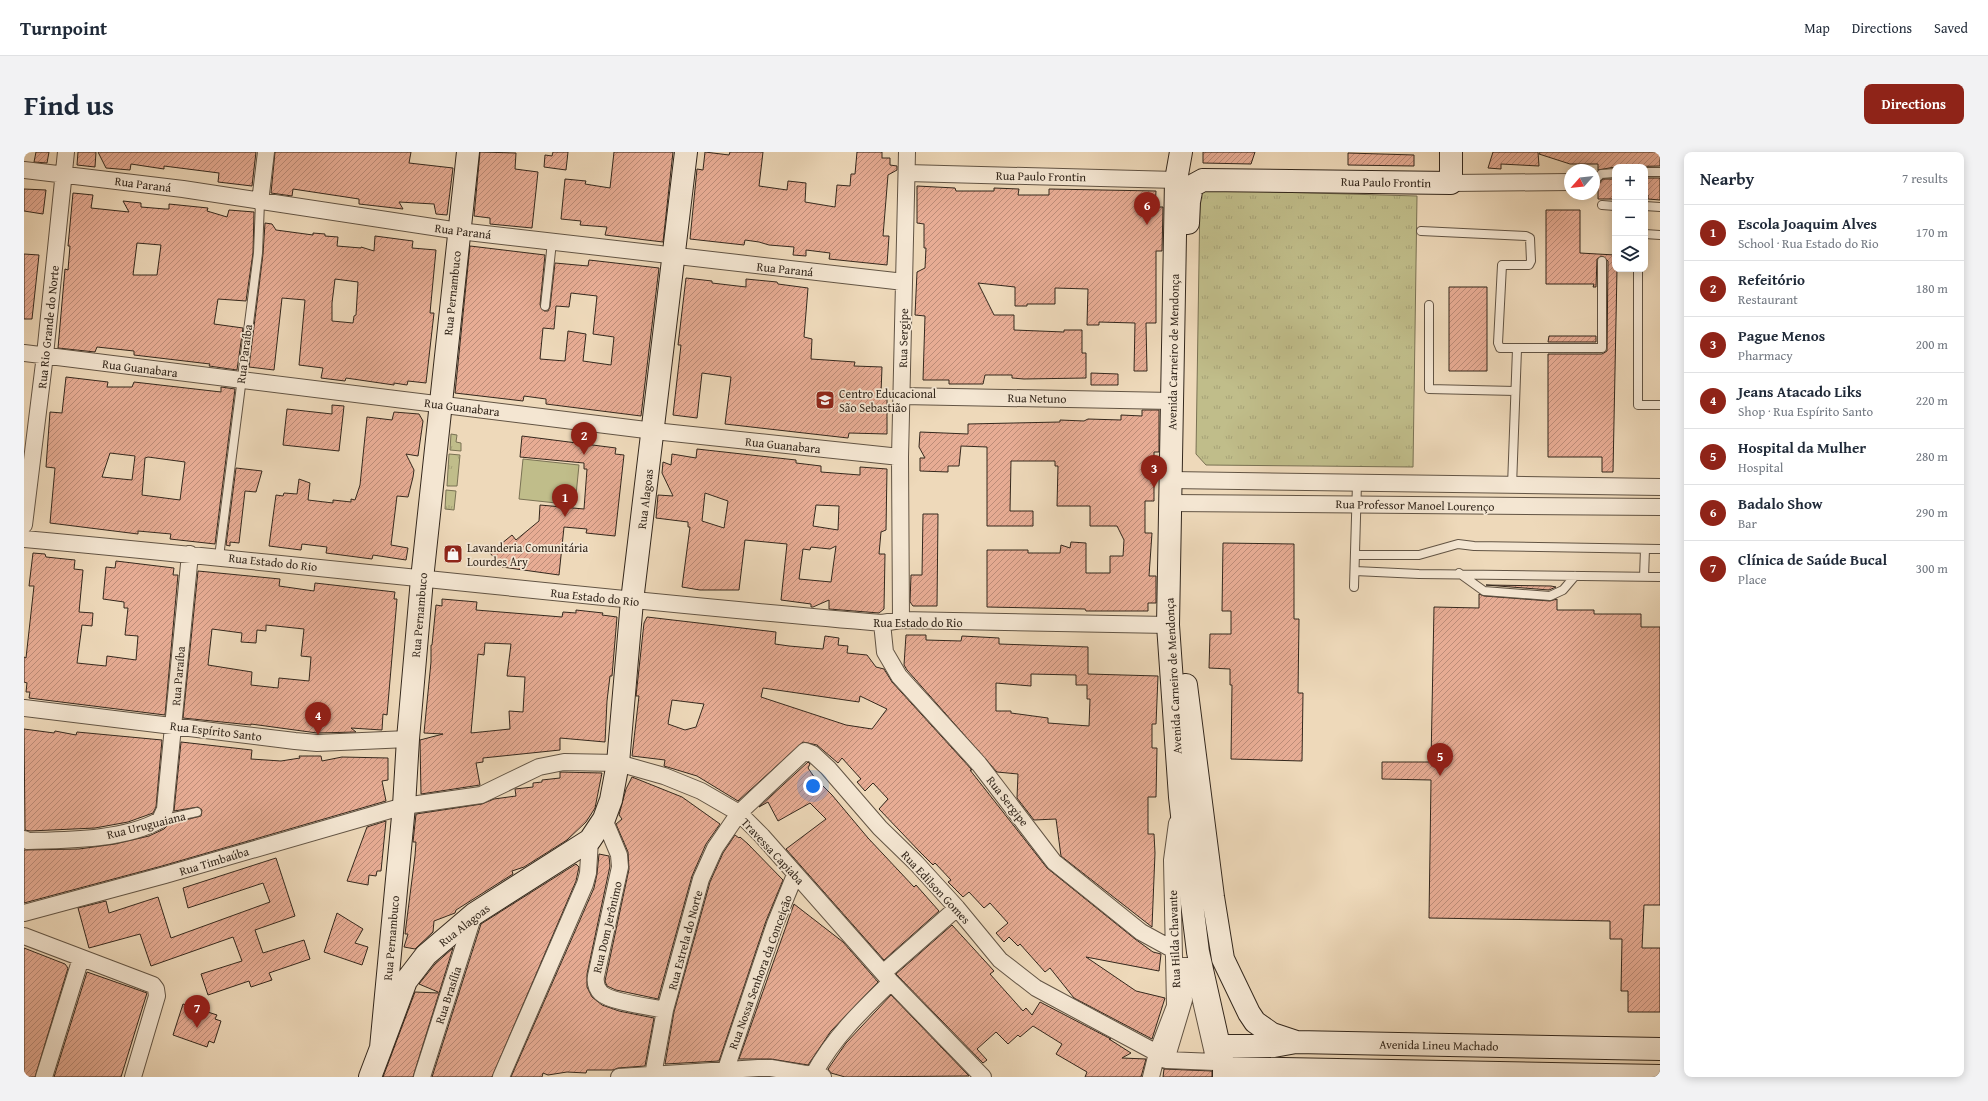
<!DOCTYPE html>
<meta charset="utf-8">
<style>
:root{--surface:#fff;--page:#f2f2f3;--text:#1f2937;--muted:#747a83;--line:#e0e1e3;--accent:#8f2418}
body{margin:0;font-family:"Gentium Book Plus",serif;background:var(--page);color:var(--text)}
.controls{position:absolute;right:12px;top:12px;display:grid;overflow:hidden;border-radius:8px;box-shadow:0 2px 10px #0003}
.controls button{width:36px;height:36px;display:grid;place-items:center;padding:0;border:0;border-bottom:1px solid var(--line);background:var(--surface);color:var(--text);font:20px sans-serif}
.compass{position:absolute;left:1540px;top:12px;width:36px;height:36px;border-radius:50%;background:var(--surface);box-shadow:0 2px 10px #0003;rotate:243deg}
.you{position:absolute;left:789px;top:634px;width:14px;height:14px;margin:-10px;border:3px solid #fff;border-radius:50%;background:#1a73e8;box-shadow:0 0 0 6px #1a73e833}
.badge{display:grid;place-items:center;width:26px;height:26px;border-radius:50%;background:var(--accent);color:#fff;font-size:13px;font-weight:700}
.pin{position:absolute;translate:-50% -33px;filter:drop-shadow(0 1px 2px #0008)}
.pin::after{content:'';position:absolute;top:21px;width:14px;height:12px;background:inherit;clip-path:polygon(0 0,100% 0,50% 100%)}
.list{margin:0;padding:0;list-style:none}
h2{display:flex;justify-content:space-between;align-items:center;height:52px;margin:0;padding:0 16px;font-size:17px}
h2 small{font-size:13px;font-weight:400;color:var(--muted)}
.list li{display:grid;grid-template-columns:26px 1fr auto;gap:12px;align-items:center;box-sizing:border-box;height:56px;padding:0 16px;border-top:1px solid var(--line)}
.list b{display:block;font-size:15px;white-space:nowrap}
.list p{margin:0;font-size:13px;white-space:nowrap;color:var(--muted)}
.list em{font-size:13px;font-style:normal;color:var(--muted)}
.icon{flex:none;width:22px;height:22px;fill:none;stroke:currentColor;stroke-width:2;stroke-linecap:round;stroke-linejoin:round}
.map{position:relative;flex:none;width:1636px;height:925px;overflow:hidden;border-radius:8px}
header{display:flex;align-items:center;gap:24px;box-sizing:border-box;height:56px;padding:0 20px;background:var(--surface);border-bottom:1px solid var(--line)}
header strong{font-size:19px}
nav{display:flex;gap:22px;margin-inline-start:auto;font-size:14px}
.intro{display:flex;align-items:center;justify-content:space-between;box-sizing:border-box;height:96px;padding:0 24px}
h1{margin:0;font-size:28px}
.button{padding:10px 18px;border-radius:8px;background:var(--accent);color:#fff;font-size:14px;font-weight:700}
main{display:flex;gap:24px;padding:0 24px}
aside{flex:1;background:var(--surface);border-radius:8px;box-shadow:0 2px 10px #0003}
.map>svg:first-child{display:block}
.grass{fill:url(#grass-tufts);stroke:#7a7254}
.pitch{fill:#c0bd8a;stroke:#7a7254}
.building{fill:url(#building-hatch);stroke:#34281d;fill-rule:evenodd}
.lines{fill:none;stroke-linecap:round;stroke-linejoin:round}
.lane-casing{stroke:#625444;stroke-width:10}
.street-casing{stroke:#625444;stroke-width:18}
.secondary-casing{stroke:#34281d;stroke-width:24}
.lane{stroke:#f4e6d2;stroke-width:8}
.street{stroke:#f4e6d2;stroke-width:16}
.secondary{stroke:#f4e6d2;stroke-width:22}
.labels{text-anchor:middle;dominant-baseline:central;stroke-width:3.5;stroke-linejoin:round;paint-order:stroke}
.street-label{font-size:12px;fill:#34281d;stroke:#f4e6d2}
.poi-label{font-size:12px;fill:#34281d;stroke:#f4e6d2;text-anchor:start}
</style>
<header>
<strong>Turnpoint</strong>
<nav><a>Map</a><a>Directions</a><a>Saved</a></nav>
</header>
<div class="intro"><h1>Find us</h1><a class="button">Directions</a></div>
<main>
<div class="map">
<svg width="1636" height="925" viewBox="0 0 1636 925">
<defs>
<pattern id="grass-tufts" width="24" height="20" patternUnits="userSpaceOnUse"><rect width="24" height="20" fill="#c0bd8a"/><path d="M3 7l-1-3M5 7V3M7 7l1-3M15 17l-1-3M17 17v-4M19 17l1-3" fill="none" stroke="#a6a277"/></pattern>
<pattern id="building-hatch" width="6" height="6" patternUnits="userSpaceOnUse"><rect width="6" height="6" fill="#e7ac94"/><path d="M-1 1l2-2M0 6l6-6M5 7l2-2" fill="none" stroke="#bc8c78"/></pattern>
</defs>
<rect width="100%" height="100%" fill="#eed9ba"/>
<filter id="stains"><feTurbulence type="fractalNoise" baseFrequency=".005" numOctaves="4"/><feColorMatrix values="0 0 0 0 .2 0 0 0 0 .09 0 0 0 0 .02 0 0 0 .5 -.17"/></filter>
<radialGradient id="worn" r=".72"><stop offset=".6" stop-color="#630" stop-opacity="0"/><stop offset="1" stop-color="#630" stop-opacity=".3"/></radialGradient>
<path class="grass" d="M1182,38L1393,44L1389,315L1182,313L1172,302L1176,44Z
M427,282L433,283L432,290L437,291V299L426,298Z
M425,302L436,303L433,334H423Z
M422,338L432,339L430,358L421,357Z"/>
<path class="pitch" d="M499,307L555,313L551,353L495,347Z"/>
<path class="building" d="M12,0H25L23,11L10,10Z
M54,0H72L71,15L53,13Z
M74,0H232L228,34L194,30L195,21L140,14V17L107,12L106,18L82,16Z
M251,0H387L385,11L429,16L423,63L412,62L410,52L375,50L379,57L335,52V47L269,37L268,44L247,41Z
M456,0L492,1L491,17L514,20L508,76L466,72V66L450,64Z
M529,0H544L542,18L520,15L521,3L528,4Z
M590,0H649L639,90L581,83L583,75L556,73L557,69L537,67L541,27L562,29L561,32L586,36Z
M681,0L705,3L706,0H739L735,34L763,38L764,29L782,31L781,50L811,55L813,33L826,34L827,22H831L833,0H858V6H866V13L873,14V18L864,23L859,84H865L863,113L805,107L806,101L782,98V104L769,103L770,95L745,93L735,90L721,88L720,93L666,87L673,17L679,18Z
M1179,0H1231L1227,12L1179,11Z
M1469,0H1514L1515,14L1477,12V17L1464,16Z
M1516,0H1636V14L1591,15L1574,18V12H1546L1515,2Z
M1324,1L1390,3V14L1324,13Z
M1621,26H1636V48L1624,47V43H1621Z
M1579,27H1591V47H1574V33Z
M893,34L931,36L932,39H970V36L995,37L994,43H1025V37L1132,39L1131,55H1139L1138,99H1132V171H1122L1123,219H1110L1111,171L1075,170V173H1063L1064,137L1031,136V152H1003V154H991V135L954,131L970,163H990V178L1040,180V178H1058V201H1062V226L1000,227L988,226V223H961L959,232H925V228H899L901,164L891,163L893,120L901,116L902,96H900V72L893,71Z
M0,37L22,38L19,62L0,59Z
M49,41L69,43L67,56L105,60L99,49L117,51V55L141,57H145V52L184,56L183,59L203,65L205,58L230,60L229,101L222,149L194,147L190,172L219,176L213,218L185,214L186,212L110,203V199L73,195L71,200L34,196L41,117L44,118L46,94H44ZM113,91L137,93L133,123H109Z
M1522,58H1556V101L1591,103V117H1593L1589,320H1578V305H1524V202H1578L1583,199L1584,109L1578,104L1573,107L1572,135H1569L1570,132H1522Z
M241,71L248,72L252,78L289,83V81L301,82V84L314,85L313,94L337,96V95L350,99L351,84L389,89L388,96L412,98L406,161H410L402,231L384,229L383,233L370,231V233L322,226L321,229L297,226L299,216L275,213L281,148L258,146L250,218L225,215L239,102ZM311,127L334,130L332,163L330,164L329,171L308,169V151Z
M446,94L521,103L516,153L520,159H524L526,155L531,111L564,114L565,108L635,116L617,264L522,252V247L500,244L499,249L431,241ZM547,141L573,144L569,182L590,185L587,213L559,209L562,182L544,179L541,209L516,207L519,176L530,177L532,154L545,155Z
M0,102L15,103L8,167H0Z
M662,126L688,129V131L722,135V127L753,130L754,132L784,136L780,185L788,187L787,207L831,210L830,214L858,215L857,241H863V282L825,281L824,286L701,272L707,225L678,221L673,266L649,263L657,193H654Z
M1425,135H1463V219H1425Z
M1525,184H1572V190H1524Z
M1067,221L1094,222V233H1067Z
M42,225L84,230L83,235H108L110,230L197,240V235L211,237L191,392L146,387L147,382L114,379V382L26,371L31,316L22,315L26,260L38,261ZM86,301L111,304L108,328L78,325ZM124,305L161,310L156,348L118,343L121,306Z
M308,253L320,254L315,299L259,293L263,257L308,262Z
M1118,258H1135V300H1130V349H1121V381H1128L1125,424H1132V451H1124V459H1062L1061,457L963,455V398H1004V401H1036L1037,393L1046,396L1047,390L1062,391V421H1086V404H1099L1100,388L1093,374H1066V354H1033L1034,314H1031V309H987L986,359H1009V374H963V295L937,294L935,314H924V320L896,319V306H901L895,295L896,280L944,282V272L1036,270V268L1060,269L1064,267L1097,268V263L1118,264Z
M370,260L395,262L399,269L394,304L382,302L390,318L389,325L384,345L373,344L367,393L384,396L382,408L349,403L348,407L302,401L303,395L278,392L277,398L245,394L252,343L259,344L260,341L273,342L275,327L286,331L284,348L309,351V348L327,350V347L331,348L336,333L343,265L368,268Z
M498,284L592,296L591,302L600,303L591,384L562,381L563,377L540,375L535,423L478,415L466,401L488,383L492,388L515,369L516,353L560,357L563,317H560V311L496,305Z
M673,297L772,308V311L797,314V320L836,323V315L863,317L862,378L857,380L855,402H861L860,457L855,461L805,457V448L789,455H787V452L757,448L763,392L721,388L715,438H676L658,435L666,375H664V370L632,366L634,343L649,344L638,321L639,310L647,313L648,302L672,306ZM681,341L704,349L700,376L678,369ZM792,353L815,354L814,378L789,374ZM812,394L807,430L775,427L779,397L786,398L787,395L806,397Z
M212,316L238,319L232,340L221,339L215,391L206,390V394L202,393Z
M899,362H914L913,454H889L886,450L887,423H898Z
M1199,391L1270,392V467H1275L1274,541H1279L1278,609L1207,607L1208,533H1206V517L1185,516L1186,482H1207V459H1198Z
M9,401L21,402L22,405L51,408L50,417L59,418L55,460L69,461L68,474L58,473L53,511L82,514L83,504L112,508L114,484L101,483L104,456H100V450L79,447L82,415L91,416L92,409L150,416L149,423H154L141,563L5,546L6,540H2L3,531L0,530V505L2,506L10,434H5Z
M174,419L256,427L255,434L290,439L291,431L371,440L370,447H373L363,563L359,562L358,578L327,576L332,580L293,581L227,572V573L159,566ZM242,473L280,477L277,504L287,505L285,529L255,526L254,536L227,533L228,520L184,513L188,477L218,481L217,490L232,491L233,478L242,479Z
M1462,433L1527,434L1532,435L1525,438Z
M1455,442L1460,444L1526,449L1533,447V458H1570V462H1617V475H1636V753H1620L1618,796H1636V860H1604V839H1597L1598,787H1586V769L1405,766L1407,628L1358,627V610H1407L1410,455L1455,456Z
M418,447L453,450L452,458L538,465L539,460L552,461V458L579,461L578,463L593,465L588,524H586L583,549L581,590L536,586V598L459,606V610L452,611L456,633L397,642L396,588L419,582L400,581L407,510V493H408L412,453L418,454ZM461,491L487,492L483,524L501,525L499,560L485,559L486,577L447,581L454,502L460,503Z
M623,465L752,480L751,492L765,494L799,497L801,484L815,486L814,493L824,494L823,501L843,503L852,515L860,517L868,530L948,618H946L1023,716L1111,787L1129,800L1137,802L1135,819L1062,805L1112,839L1141,846L1128,887L1050,846L1026,816L1021,820L996,792L994,794L985,785L980,790L972,781L984,771L966,751L960,756L945,740L939,745L924,730L927,728L911,711L909,713L896,700L855,657L864,647L849,631L841,639L833,630L837,627L818,606L814,611L793,593L779,590L714,649L673,624L640,614L641,608L608,604L615,544H612L620,471ZM739,536L835,550L836,544L863,557L848,577L822,573L737,545ZM648,548L680,552L672,575L661,578L644,572Z
M882,483H902V488L937,489L938,484L975,486V492L1064,495V522L1134,524L1132,572H1128V596H1133L1132,645H1124V682H1130L1131,701L1128,775L1037,704L1032,667L1010,668L993,646L994,622L973,620L883,518L880,513ZM1007,522L1052,523V533H1063V547H1066L1065,574L1024,571V566L987,561V559H972V531L1007,534Z
M0,577L30,581L31,579L52,583L53,580L138,588L132,655L129,661L104,670L71,676L6,679L1,678Z
M157,590L228,598L227,607L257,609L276,606L275,604H297L298,609L318,605L364,606V628L358,629L362,649L138,714L0,751V698L55,697L91,692L125,684L140,677L145,672L177,664L178,658L174,655L150,659Z
M784,610L786,612L784,616L795,632L796,631L808,643L844,686L890,735L892,733L915,759L860,808L762,697L802,667L786,651L754,669L744,650L735,655Z
M536,620L578,621L571,656L562,670L543,688L500,715L488,719L489,722L432,758L431,761L410,769L409,780L391,797L380,795L384,782H381L391,704L392,690H389L392,662L458,652L470,647L492,644L491,637L509,635V631L518,630V628L536,626Z
M608,625L658,645L696,672L682,692L668,724L634,847L592,838L583,834L581,829L605,717L604,700L592,672L598,667L595,663L602,637Z
M362,669L357,719H353L352,724L345,723L344,733L323,729L343,675Z
M711,683L715,686L716,685L724,692L759,728L742,769L695,909L641,912L650,860L686,730L699,701Z
M575,702L585,704L586,714L563,822V835L568,845L578,853L595,859L630,866L621,914L594,916L589,918H563L562,921L543,920L524,923L519,921L518,925H487L570,736L573,722Z
M252,706L271,764L231,778L239,801L280,788L286,807L245,821L248,828L227,835L225,829L184,843L177,822L218,809L209,785L127,814L116,782L65,796L54,756L82,749L85,761L134,745L147,786L246,750L239,731L164,756L159,736Z
M552,712L555,715L552,729L468,925H408L457,772Z
M770,752L819,790L854,830L807,879L784,913L747,907H715Z
M313,761L339,777L331,791L344,795L338,813L300,800Z
M928,773L970,819L966,822L999,859L1002,856L1008,863L1016,850L1087,887H1085L1107,901L1098,906L1122,907L1117,925H1061L1063,920L1032,902L1038,892L1009,874L996,885L994,883L984,892L972,880L953,897L963,908L959,911L872,822Z
M0,796L41,812L44,816L11,925H0Z
M429,796L389,925H359L391,840L414,841V840L395,832L411,812Z
M63,820L123,841L97,925H30Z
M867,843L945,924L821,925L807,921L804,917L822,891Z
M159,852L193,863L191,867L197,869L190,891L185,889L183,895L149,883Z
M1140,917L1188,919V925H1139Z"/>
<g class="lines">
<g class="lane-casing">
<path id="lane" d="M1621,20H1636
M1570,29L1577,22L1591,21
M1578,53L1591,54
M1621,54L1636,55
M1397,79L1502,84L1506,86L1507,109L1505,113H1478L1474,191L1476,196H1578V109
M1621,82L1636,83
M1614,117V253H1636
M1405,153V237L1491,239
M521,154L528,90
M1488,334L1493,197
M1331,403H1395L1434,392L1450,394L1636,397
M195,405L234,101L236,50
M1331,419L1395,422L1636,425
M1435,421L1460,439L1526,444L1539,438L1551,424
M1620,425L1621,397
M1330,435L1333,331
M136,668L173,660"/>
</g>
<g class="street-casing">
<path id="street" d="M0,18L159,37L435,79L880,130
M883,21L1152,28
M1427,31L1546,30
M236,50L242,0
M0,201L630,279L876,305
M878,244L1148,249
M1147,328L1636,335
M1147,351L1636,355
M0,373L21,203L42,0
M0,387C286,413 572,447 858,471L877,468L1144,473
M877,468L876,305L883,0
M858,471L861,500L875,524L955,612L1030,710L1117,780L1148,797
M0,556L271,589L293,591L384,587
M580,667L595,703L596,715L572,824C571,830 572,836 577,841C586,850 627,855 641,858
M0,687L4,689C44,688 101,688 136,668L141,657L142,646L166,402
M0,761L141,723L380,654L457,643L515,615L540,610L594,611L640,624L677,639L715,661L738,684L867,830L959,925
M0,784L129,833L132,837L133,844L109,925
M1158,814H1169L1191,910L1142,908L1160,848Z
M859,821L933,756
M702,917L751,772L771,723
M629,923L641,858L677,727L691,696L715,661L781,599L789,602L804,616L856,676L892,711L933,756L976,808L1012,836L1133,901
M789,923C810,885 836,860 867,830
M20,925L57,806
M398,925L450,762
M477,925L561,732L564,721L566,688
M595,925L734,916H747L799,925
M1127,925L1133,901L1151,854L1148,708L1153,671"/>
</g>
<g class="secondary-casing">
<path id="secondary" d="M1157,0L1152,28L1144,473L1156,645L1165,727L1174,800L1200,916V925
M1179,28L1427,31V0
M1164,71L1165,50L1168,34L1179,28
M1162,533L1189,745L1199,807L1225,861L1231,870L1248,882L1272,890
M1195,894H1250L1272,890L1636,897
M357,896L382,829L402,803L450,762L566,688L580,667L587,648L594,611L608,449L662,0
M1200,916L1636,924
M346,925L357,896L380,654L384,587L398,427L444,0"/>
</g>
<use href="#lane" class="lane"/>
<use href="#street" class="street"/>
<use href="#secondary" class="secondary"/>
</g>
<defs>
<g id="school-square" transform="scale(1)"><rect x="-9" y="-9" width="18" height="18" rx="4" fill="#8f2418" stroke="#f4e6d2"/><path d="M0-5L7-2L0 1L-7-2ZM-4 1L0 2.5L4 1V4Q0 6-4 4Z" fill="#fff"/></g>
<g id="shop-square" transform="scale(1)"><rect x="-9" y="-9" width="18" height="18" rx="4" fill="#8f2418" stroke="#f4e6d2"/><path d="M-5-2.5h2.3a2.7 3.5 0 0 1 5.4 0H5L5.5 6h-11ZM-1.5-2.5h3a1.5 2.3 0 0 0-3 0Z" fill="#fff"/></g>
</defs>
<g fill-rule="evenodd">
<use href="#school-square" x="801" y="248"/>
<use href="#shop-square" x="429" y="402"/>
</g>
<g class="labels">
<g class="street-label">
<text transform="translate(1017 24) rotate(1)">Rua Paulo Frontin</text>
<text transform="translate(1362 30) rotate(1)">Rua Paulo Frontin</text>
<text transform="translate(119 32) rotate(7)">Rua Paraná</text>
<text transform="translate(439 79) rotate(7)">Rua Paraná</text>
<text transform="translate(761 117) rotate(6)">Rua Paraná</text>
<text transform="translate(428 141) rotate(-84)">Rua Pernambuco</text>
<text transform="translate(24 175) rotate(-84)">Rua Rio Grande do Norte</text>
<text transform="translate(879 186) rotate(-89)">Rua Sergipe</text>
<text transform="translate(1149 200) rotate(-89)">Avenida Carneiro de Mendonça</text>
<text transform="translate(220 202) rotate(-83)">Rua Paraíba</text>
<text transform="translate(116 216) rotate(7)">Rua Guanabara</text>
<text transform="translate(1013 246) rotate(1)">Rua Netuno</text>
<text transform="translate(438 255) rotate(7)">Rua Guanabara</text>
<text transform="translate(759 293) rotate(6)">Rua Guanabara</text>
<text transform="translate(621 347) rotate(-83)">Rua Alagoas</text>
<text transform="translate(1391 353) rotate(1)">Rua Professor Manoel Lourenço</text>
<text transform="translate(249 410) rotate(6)">Rua Estado do Rio</text>
<text transform="translate(571 445) rotate(6)">Rua Estado do Rio</text>
<text transform="translate(395 463) rotate(-85)">Rua Pernambuco</text>
<text x="894" y="470">Rua Estado do Rio</text>
<text transform="translate(154 524) rotate(-85)">Rua Paraíba</text>
<text transform="translate(1149 524) rotate(-93)">Avenida Carneiro de Mendonça</text>
<text transform="translate(192 579) rotate(7)">Rua Espírito Santo</text>
<text transform="translate(984 649) rotate(52)">Rua Sergipe</text>
<text transform="translate(122 673) rotate(-14)">Rua Uruguaiana</text>
<text transform="translate(749 699) rotate(47)">Travessa Capiaba</text>
<text transform="translate(190 709) rotate(-17)">Rua Timbaúba</text>
<text transform="translate(912 735) rotate(47)">Rua Edilson Gomes</text>
<text transform="translate(440 773) rotate(-38)">Rua Alagoas</text>
<text transform="translate(583 775) rotate(-77)">Rua Dom Jerônimo</text>
<text transform="translate(367 786) rotate(-85)">Rua Pernambuco</text>
<text transform="translate(1150 787) rotate(-92)">Rua Hilda Chavante</text>
<text transform="translate(661 788) rotate(-75)">Rua Estrela do Norte</text>
<text transform="translate(736 820) rotate(-70)">Rua Nossa Senhora da Conceição</text>
<text transform="translate(424 843) rotate(-72)">Rua Brasília</text>
<text transform="translate(1415 893) rotate(1)">Avenida Lineu Machado</text>
</g>
<g class="poi-label">
<text x="815" y="241">Centro Educacional<tspan x="815" dy="14">São Sebastião</tspan></text>
<text x="443" y="395">Lavanderia Comunitária<tspan x="443" dy="14">Lourdes Ary</tspan></text>
</g>
</g>
<rect width="100%" height="100%" filter="url(#stains)"/>
<rect width="100%" height="100%" fill="url(#worn)"/>
</svg>
<div class="controls">
<button>+</button>
<button>−</button>
<button><svg class="icon" aria-label="layers" viewBox="0 0 24 24"><path d="M12 4l9 5-9 5-9-5zM3 14l9 5 9-5"/></svg></button>
</div>
<svg class="compass" viewBox="-18 -18 36 36"><path d="M0-13l5 13h-10z" fill="#e53935"/><path d="M0 13l5-13h-10z" fill="#747a83"/></svg>
<div class="you"></div>
<div class="pin badge" style="left:541px;top:365px">1</div>
<div class="pin badge" style="left:560px;top:303px">2</div>
<div class="pin badge" style="left:1130px;top:336px">3</div>
<div class="pin badge" style="left:294px;top:583px">4</div>
<div class="pin badge" style="left:1416px;top:624px">5</div>
<div class="pin badge" style="left:1123px;top:73px">6</div>
<div class="pin badge" style="left:173px;top:876px">7</div>
</div>
<aside>
<h2>Nearby<small>7 results</small></h2>
<ul class="list">
<li><span class="badge">1</span><div><b>Escola Joaquim Alves</b><p>School · Rua Estado do Rio</p></div><em>170 m</em></li>
<li><span class="badge">2</span><div><b>Refeitório</b><p>Restaurant</p></div><em>180 m</em></li>
<li><span class="badge">3</span><div><b>Pague Menos</b><p>Pharmacy</p></div><em>200 m</em></li>
<li><span class="badge">4</span><div><b>Jeans Atacado Liks</b><p>Shop · Rua Espírito Santo</p></div><em>220 m</em></li>
<li><span class="badge">5</span><div><b>Hospital da Mulher</b><p>Hospital</p></div><em>280 m</em></li>
<li><span class="badge">6</span><div><b>Badalo Show</b><p>Bar</p></div><em>290 m</em></li>
<li><span class="badge">7</span><div><b>Clínica de Saúde Bucal</b><p>Place</p></div><em>300 m</em></li>
</ul>
</aside>
</main>
